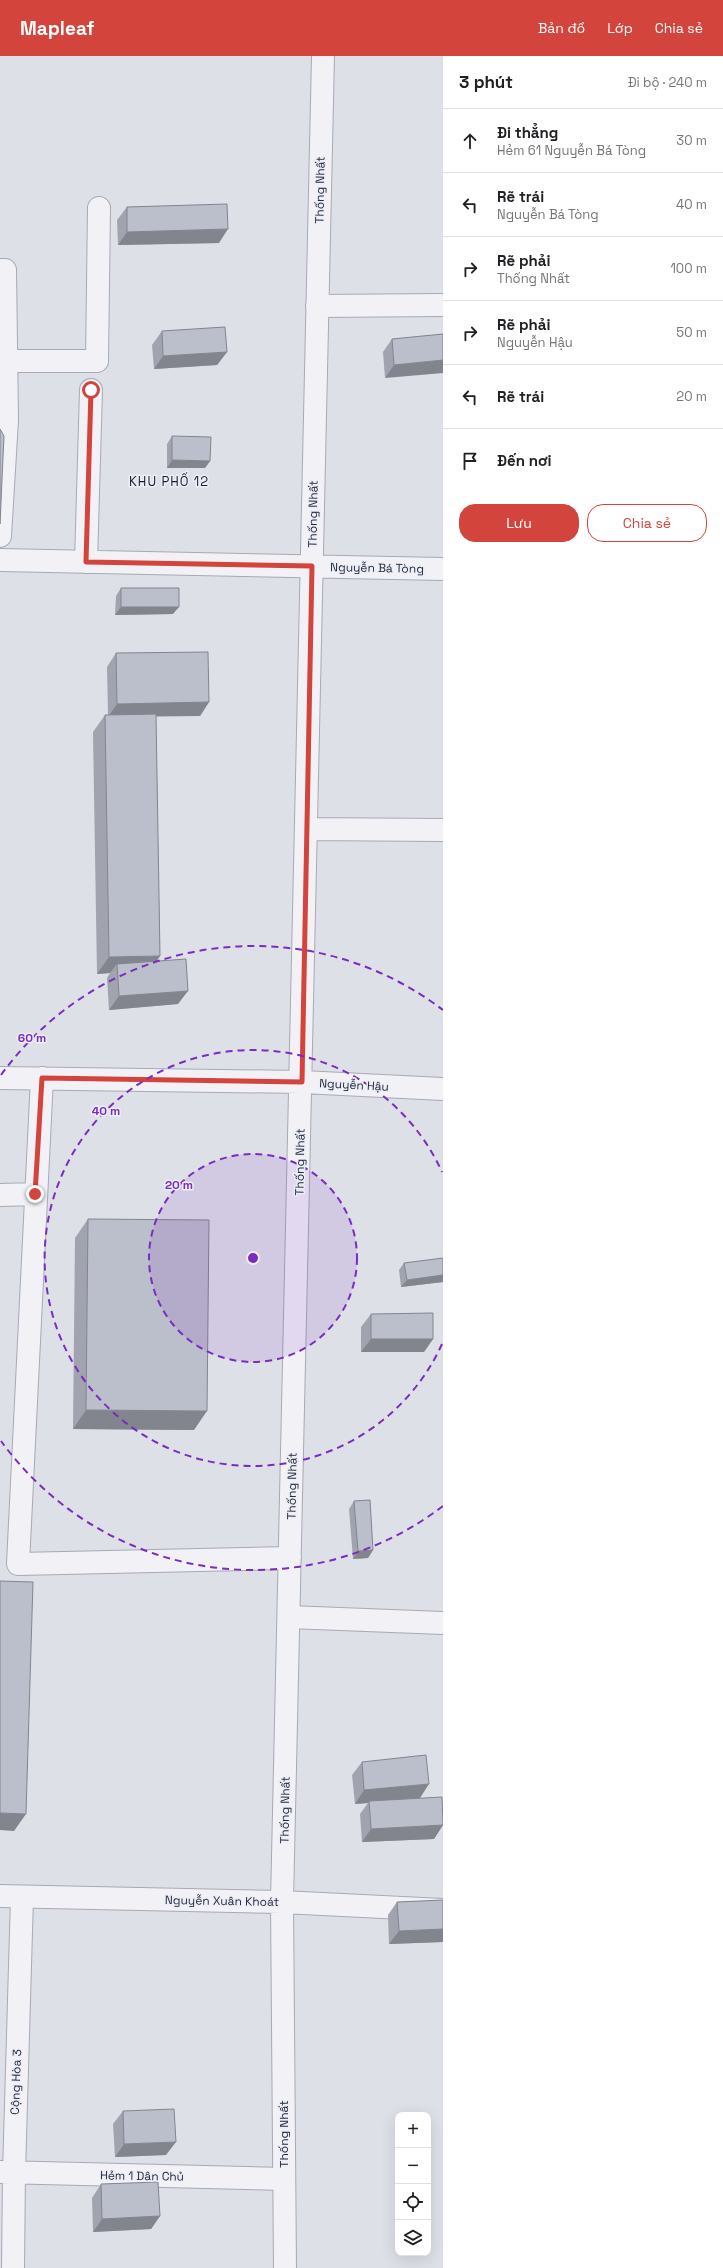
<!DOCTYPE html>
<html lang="vi">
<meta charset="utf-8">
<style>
:root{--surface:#fff;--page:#f2f2f2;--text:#202124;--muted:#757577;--line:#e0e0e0;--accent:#d3443c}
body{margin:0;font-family:"Space Grotesk",sans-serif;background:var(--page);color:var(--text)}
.controls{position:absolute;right:12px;bottom:12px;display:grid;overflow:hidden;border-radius:8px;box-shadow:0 4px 16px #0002}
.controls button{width:36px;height:36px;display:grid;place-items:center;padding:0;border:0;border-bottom:1px solid var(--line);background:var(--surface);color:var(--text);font:20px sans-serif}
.stop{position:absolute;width:12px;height:12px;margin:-9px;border:3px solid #d3443c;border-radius:50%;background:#fff}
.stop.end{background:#d3443c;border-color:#fff;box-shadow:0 1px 4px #0008}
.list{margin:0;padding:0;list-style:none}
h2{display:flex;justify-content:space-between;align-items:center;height:52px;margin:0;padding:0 16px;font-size:17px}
h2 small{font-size:13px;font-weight:400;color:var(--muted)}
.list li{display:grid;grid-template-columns:26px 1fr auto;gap:12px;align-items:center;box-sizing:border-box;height:64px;padding:0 16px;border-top:1px solid var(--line)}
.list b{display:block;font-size:15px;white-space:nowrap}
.list p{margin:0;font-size:13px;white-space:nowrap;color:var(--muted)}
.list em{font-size:13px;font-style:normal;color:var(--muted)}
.actions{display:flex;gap:8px;padding:12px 16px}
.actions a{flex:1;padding:9px 0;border:1px solid var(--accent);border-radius:16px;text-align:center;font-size:14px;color:var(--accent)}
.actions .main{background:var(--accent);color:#fff}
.icon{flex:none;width:22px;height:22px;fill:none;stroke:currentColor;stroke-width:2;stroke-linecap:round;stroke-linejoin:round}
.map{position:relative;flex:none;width:443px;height:2212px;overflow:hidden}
header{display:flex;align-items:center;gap:24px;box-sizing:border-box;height:56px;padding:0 20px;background:var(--accent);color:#fff}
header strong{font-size:19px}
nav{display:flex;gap:22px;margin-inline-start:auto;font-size:14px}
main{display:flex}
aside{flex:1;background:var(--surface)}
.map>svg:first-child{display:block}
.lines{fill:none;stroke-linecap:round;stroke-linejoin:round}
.minor-casing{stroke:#a7a9b5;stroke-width:24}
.minor{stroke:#f1f1f6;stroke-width:22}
.wall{fill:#a1a3af}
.shaded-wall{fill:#83858e}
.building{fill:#bbbecb;stroke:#83858e}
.route{stroke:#d3443c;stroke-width:5}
.ring{fill:none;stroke:#7b2cbf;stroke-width:2;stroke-dasharray:7 5}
.labels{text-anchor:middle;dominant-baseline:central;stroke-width:3;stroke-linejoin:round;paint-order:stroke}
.street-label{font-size:12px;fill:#262a3f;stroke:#edeff6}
.neighbourhood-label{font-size:13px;letter-spacing:1px;fill:#191c30;stroke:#edeff6}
.centre{fill:#7b2cbf;stroke:#edeff6;stroke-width:2}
.ring-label{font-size:12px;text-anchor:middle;font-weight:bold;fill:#7b2cbf;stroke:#edeff6;stroke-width:3;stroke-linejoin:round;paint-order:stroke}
</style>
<header>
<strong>Mapleaf</strong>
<nav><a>Bản đồ</a><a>Lớp</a><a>Chia sẻ</a></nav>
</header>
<main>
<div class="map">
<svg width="443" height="2212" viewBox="0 0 443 2212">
<rect width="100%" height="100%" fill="#dee0e8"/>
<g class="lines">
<g class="minor-casing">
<path id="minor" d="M0,214H5L7,364L0,480
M317,250L443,249
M6,305H97L99,152
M0,504L443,513
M86,506L91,334
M307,773L443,774
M0,1022L302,1026L443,1033
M42,1022L18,1508L290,1502
M0,1139L35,1138
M289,1561L443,1567
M0,1840L282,1846L443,1854
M0,2116L284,2123
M13,2212L14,2117L22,1841
M285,2212L282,1846L323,0"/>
</g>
<use href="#minor" class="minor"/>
</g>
<path class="wall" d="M127,151L219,187L118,189L117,164Z
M162,275L227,296L217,309L154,313L152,289Z
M443,278L385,322L383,296L392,283Z
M172,380L210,405L205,412H167V388Z
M121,532L173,558L115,559L116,540Z
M116,597L209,646L200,660H156L160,900L156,906L178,948L109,954L107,922L110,917L97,918L93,676L105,659H108L107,611Z
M88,1163L194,1374L73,1373L75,1182Z
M443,1202V1226L401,1231L399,1214L404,1207Z
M371,1258L433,1283L424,1296H361V1271Z
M354,1445L373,1494L368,1502L353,1503L349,1453Z
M362,1706L420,1742L405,1743L443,1769L434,1783L362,1786L360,1758L368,1747L355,1748L352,1719Z
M443,1844V1886L389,1888L388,1859L397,1846Z
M123,2055L166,2099L115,2101L113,2068Z
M101,2128L160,2160L151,2173L93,2176L92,2142Z"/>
<path class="shaded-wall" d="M228,173L219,187L118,189L127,176Z
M227,296L217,309L154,313L163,300Z
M443,304V317L385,322L394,309Z
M172,404L210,405L205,412H167Z
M121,551H179L173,558L115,559Z
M209,646L200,660L108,661L117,648Z
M160,900L148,917L117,908L110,917L97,918L109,901Z
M188,935L178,948L109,954L119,940Z
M443,1219V1226L401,1231L407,1224Z
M371,1283H433L424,1296H361Z
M86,1354L207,1355L194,1374L73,1373Z
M373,1494L368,1502L353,1503L358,1495Z
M429,1728L420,1742L369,1746V1745L368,1747L355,1748L364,1734Z
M0,1757L26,1758L14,1775L0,1774Z
M443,1769L434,1783L362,1786L371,1773Z
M443,1873V1886L389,1888L399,1875Z
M176,2086L166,2099L115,2101L124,2088Z
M160,2160L151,2173L93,2176L102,2163Z"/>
<path class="building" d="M227,148L228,173L127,176V151Z
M225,271L227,296L163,300L162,275Z
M443,278V304L394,309L392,283Z
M0,373L4,380L0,468Z
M172,380L211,381L210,405L172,404Z
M121,532H179V551H121Z
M208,596L209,646L117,648L116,597Z
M156,658L160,900L109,901L105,659Z
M186,903L188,935L119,940L117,908Z
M88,1163L209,1164L207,1355L86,1354Z
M443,1202V1219L407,1224L404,1207Z
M433,1257V1283H371V1258Z
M370,1444L373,1494L358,1495L354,1445Z
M0,1525L33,1526L26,1758L0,1757Z
M426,1699L429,1728L364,1734L362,1706Z
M442,1741L443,1769L371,1773L369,1745Z
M443,1844V1873L399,1875L397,1846Z
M174,2053L176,2086L124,2088L123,2055Z
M158,2126L160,2160L102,2163L101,2128Z"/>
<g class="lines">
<path class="route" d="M35,1138L42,1022L302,1026L312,510L86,506L91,334"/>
</g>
<circle cx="253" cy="1202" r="104" fill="#7b2cbf" fill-opacity=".12"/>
<g class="ring">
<circle cx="253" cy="1202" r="104"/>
<path d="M442 1288A208 208 0 1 1 442 1116"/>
<path d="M443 1450A312 312 0 0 1 1 1385M1 1019A312 312 0 0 1 443 954"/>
</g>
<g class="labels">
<g class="street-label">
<text transform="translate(320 134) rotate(-89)">Thống Nhất</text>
<text transform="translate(313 458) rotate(-89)">Thống Nhất</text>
<text transform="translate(377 512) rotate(1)">Nguyễn Bá Tòng</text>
<text transform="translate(354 1029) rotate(3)">Nguyễn Hậu</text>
<text transform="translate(300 1106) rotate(-89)">Thống Nhất</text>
<text transform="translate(292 1430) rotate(-89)">Thống Nhất</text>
<text transform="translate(285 1754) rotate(-89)">Thống Nhất</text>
<text transform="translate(222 1845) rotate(1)">Nguyễn Xuân Khoát</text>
<text transform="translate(16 2026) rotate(-88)">Cộng Hòa 3</text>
<text transform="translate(284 2078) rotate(-90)">Thống Nhất</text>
<text transform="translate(142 2120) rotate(1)">Hẻm 1 Dân Chủ</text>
</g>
<g class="neighbourhood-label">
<text x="169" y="425">KHU PHỐ 12</text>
</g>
</g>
<circle cx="253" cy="1202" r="6" class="centre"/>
<g class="ring-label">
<text x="32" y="986">60 m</text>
<text x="106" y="1059">40 m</text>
<text x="179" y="1133">20 m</text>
</g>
</svg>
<div class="controls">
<button>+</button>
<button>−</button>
<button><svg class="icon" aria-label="locate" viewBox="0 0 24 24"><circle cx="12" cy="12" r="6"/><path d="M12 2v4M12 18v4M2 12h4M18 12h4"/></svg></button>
<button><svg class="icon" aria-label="layers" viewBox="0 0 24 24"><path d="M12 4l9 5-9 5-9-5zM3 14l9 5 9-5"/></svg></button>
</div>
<div class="stop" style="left:91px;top:334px"></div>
<div class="stop end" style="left:35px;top:1138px"></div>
</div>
<aside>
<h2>3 phút<small>Đi bộ · 240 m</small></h2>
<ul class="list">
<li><svg class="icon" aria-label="ahead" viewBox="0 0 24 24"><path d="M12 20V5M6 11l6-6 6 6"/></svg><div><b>Đi thẳng</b><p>Hẻm 61 Nguyễn Bá Tòng</p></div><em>30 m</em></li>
<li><svg class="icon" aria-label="left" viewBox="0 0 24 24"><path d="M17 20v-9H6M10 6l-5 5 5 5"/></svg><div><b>Rẽ trái</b><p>Nguyễn Bá Tòng</p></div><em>40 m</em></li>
<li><svg class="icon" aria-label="right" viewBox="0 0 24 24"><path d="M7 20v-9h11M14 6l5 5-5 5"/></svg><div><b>Rẽ phải</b><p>Thống Nhất</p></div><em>100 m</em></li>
<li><svg class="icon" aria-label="right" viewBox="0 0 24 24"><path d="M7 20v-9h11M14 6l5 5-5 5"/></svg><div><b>Rẽ phải</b><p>Nguyễn Hậu</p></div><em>50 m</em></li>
<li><svg class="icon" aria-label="left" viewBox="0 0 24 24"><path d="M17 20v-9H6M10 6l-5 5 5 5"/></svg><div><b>Rẽ trái</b></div><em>20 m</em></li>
<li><svg class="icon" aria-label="arrive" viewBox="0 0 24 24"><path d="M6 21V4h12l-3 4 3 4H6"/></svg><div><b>Đến nơi</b></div></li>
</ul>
<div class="actions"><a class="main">Lưu</a><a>Chia sẻ</a></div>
</aside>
</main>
